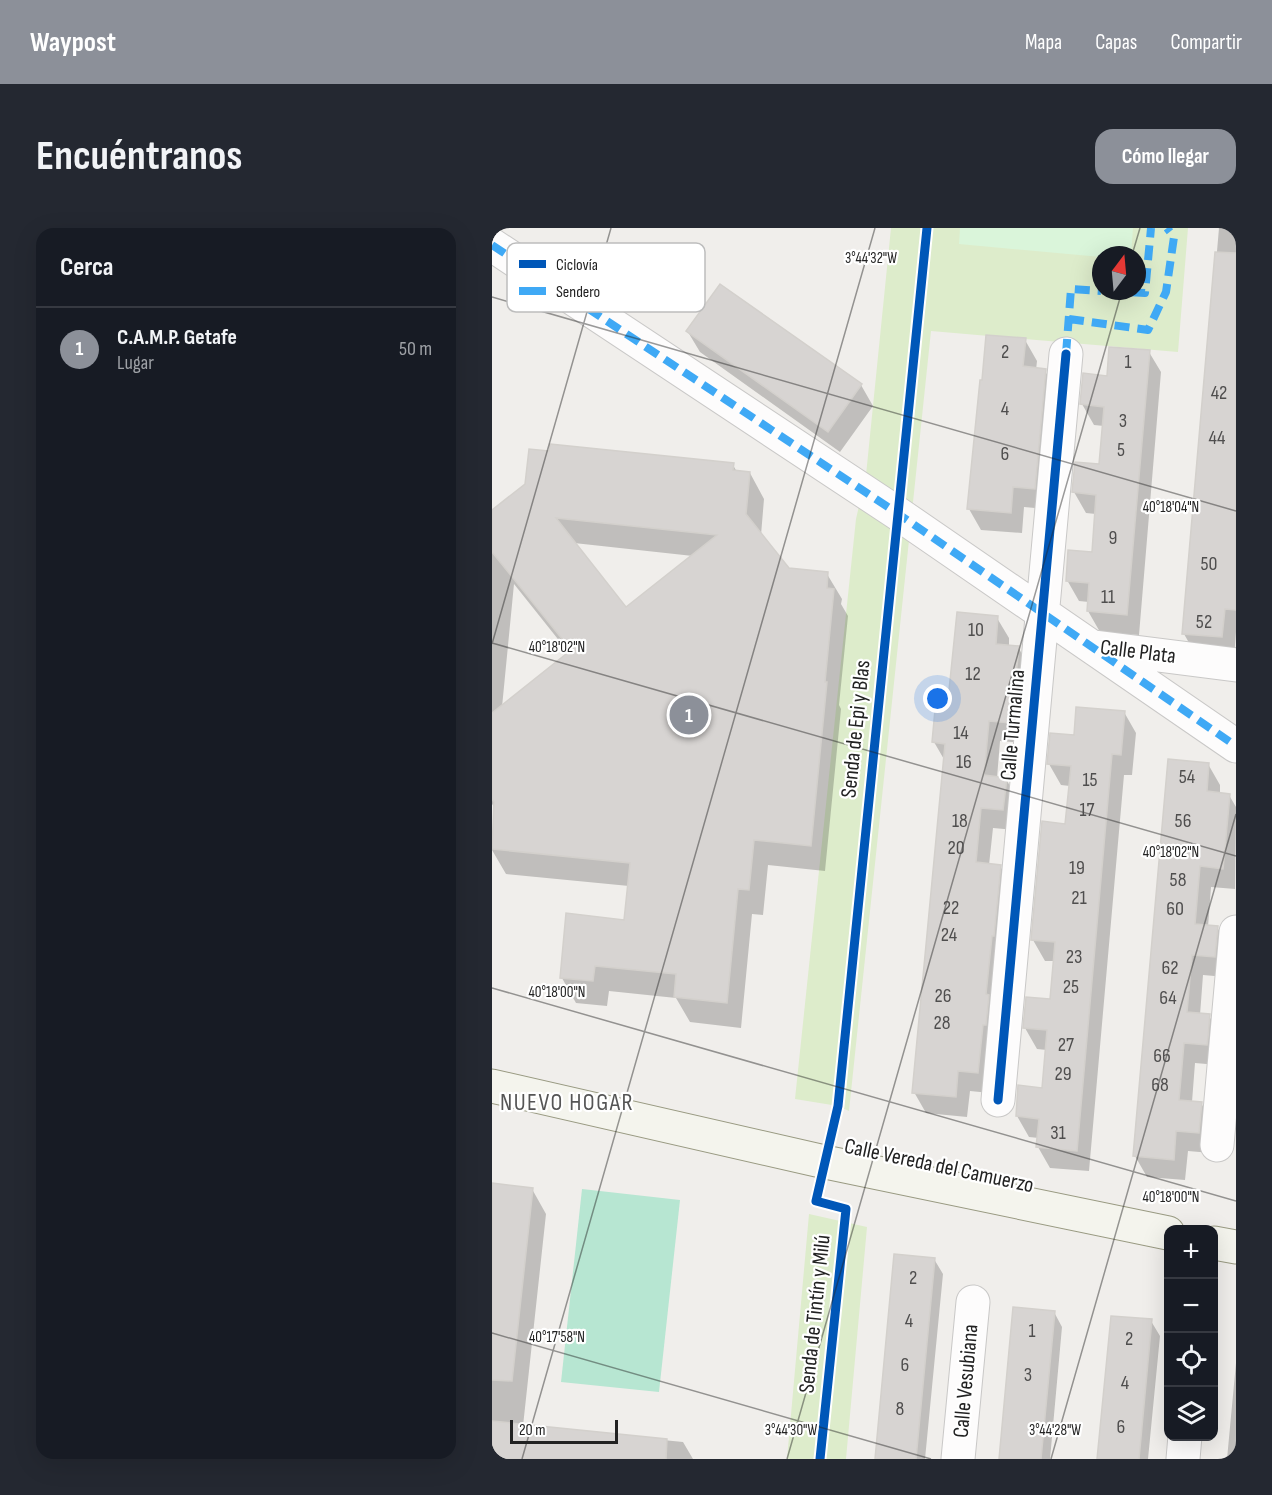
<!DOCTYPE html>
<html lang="es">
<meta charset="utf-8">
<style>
:root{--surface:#171b24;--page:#242831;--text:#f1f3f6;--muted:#9ea1a6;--line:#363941;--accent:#8c9099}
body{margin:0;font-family:"Sofia Sans Condensed",sans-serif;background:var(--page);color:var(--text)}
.controls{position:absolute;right:18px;bottom:18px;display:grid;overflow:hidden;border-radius:12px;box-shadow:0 6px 24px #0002}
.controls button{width:54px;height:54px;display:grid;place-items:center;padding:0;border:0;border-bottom:2px solid var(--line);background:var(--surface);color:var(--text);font:30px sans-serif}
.compass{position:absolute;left:600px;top:18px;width:54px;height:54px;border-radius:50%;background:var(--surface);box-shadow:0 6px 24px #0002;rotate:16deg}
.scale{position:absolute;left:18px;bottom:15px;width:108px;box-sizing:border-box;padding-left:6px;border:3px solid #222;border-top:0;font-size:16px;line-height:21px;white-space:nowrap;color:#222;-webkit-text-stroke:4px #fff;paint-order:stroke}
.you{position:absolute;left:446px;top:471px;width:21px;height:21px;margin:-15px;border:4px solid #fff;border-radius:50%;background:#1a73e8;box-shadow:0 0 0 9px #1a73e833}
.badge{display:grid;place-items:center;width:39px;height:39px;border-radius:50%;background:var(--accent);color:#fff;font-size:20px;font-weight:700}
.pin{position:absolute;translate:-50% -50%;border:3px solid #fff;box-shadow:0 2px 6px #0006}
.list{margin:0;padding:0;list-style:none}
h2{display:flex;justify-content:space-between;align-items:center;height:78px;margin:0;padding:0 24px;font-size:26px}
h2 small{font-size:20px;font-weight:400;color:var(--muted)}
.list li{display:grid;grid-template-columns:39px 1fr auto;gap:18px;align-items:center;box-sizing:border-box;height:84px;padding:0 24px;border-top:2px solid var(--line)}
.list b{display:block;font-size:22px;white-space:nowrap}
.list p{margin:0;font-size:20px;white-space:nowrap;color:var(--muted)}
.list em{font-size:20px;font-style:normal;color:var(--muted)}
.icon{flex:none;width:33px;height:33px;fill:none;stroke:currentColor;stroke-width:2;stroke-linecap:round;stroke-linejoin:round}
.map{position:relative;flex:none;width:744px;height:1231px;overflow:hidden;border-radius:18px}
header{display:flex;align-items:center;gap:36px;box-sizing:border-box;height:84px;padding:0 30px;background:var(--accent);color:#fff}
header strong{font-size:28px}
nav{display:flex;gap:33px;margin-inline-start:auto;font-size:21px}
.intro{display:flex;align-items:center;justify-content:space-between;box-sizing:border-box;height:144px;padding:0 36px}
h1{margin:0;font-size:42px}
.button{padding:15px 27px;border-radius:18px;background:var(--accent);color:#fff;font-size:21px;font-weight:700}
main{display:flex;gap:36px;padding:0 36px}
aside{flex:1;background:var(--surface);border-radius:18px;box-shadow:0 6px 24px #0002}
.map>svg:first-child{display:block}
.grass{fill:#ddeccb;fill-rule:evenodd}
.park{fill:#daf5da}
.pitch{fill:#b7e6d2}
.shadow{fill:#0003;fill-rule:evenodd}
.building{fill:#d7d4d2;stroke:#d3d0cc;stroke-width:1.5;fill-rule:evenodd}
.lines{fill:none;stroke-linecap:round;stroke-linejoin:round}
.street-casing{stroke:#c9c8c7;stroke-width:35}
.secondary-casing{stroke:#999a82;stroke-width:35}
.street{stroke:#fdfcfc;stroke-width:33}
.secondary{stroke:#f4f4ed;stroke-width:33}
.quiet{stroke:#3fa9f5;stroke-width:8;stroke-dasharray:15 8;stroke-linecap:butt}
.cycleway-casing{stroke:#fff;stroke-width:13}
.cycleway{stroke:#0057b8;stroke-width:9}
.ticks{fill:none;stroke:#222;stroke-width:1.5;stroke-opacity:0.45}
.labels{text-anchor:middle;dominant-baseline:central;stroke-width:4.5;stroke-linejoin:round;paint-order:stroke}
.number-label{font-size:20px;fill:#4f4e4e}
.street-label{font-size:22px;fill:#222;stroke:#fff}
.neighbourhood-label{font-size:24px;letter-spacing:1.5px;fill:#555;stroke:#fff}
.key{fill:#fff;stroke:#bdbdbd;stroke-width:1.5}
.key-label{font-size:16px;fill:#222}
.ticks-label{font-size:15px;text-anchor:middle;fill:#222;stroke:#fff;stroke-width:4.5;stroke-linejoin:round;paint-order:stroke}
</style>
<header>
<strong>Waypost</strong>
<nav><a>Mapa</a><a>Capas</a><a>Compartir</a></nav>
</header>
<div class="intro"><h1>Encuéntranos</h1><a class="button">Cómo llegar</a></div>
<main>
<aside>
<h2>Cerca<small></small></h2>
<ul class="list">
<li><span class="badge">1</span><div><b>C.A.M.P. Getafe</b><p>Lugar</p></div><em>50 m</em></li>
</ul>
</aside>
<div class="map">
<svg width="744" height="1231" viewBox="0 0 744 1231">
<rect width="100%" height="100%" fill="#f0eeeb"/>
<path class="grass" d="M399,0H696L686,124L439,103L357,883L346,878L303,871L364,291L374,247ZM609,27H645V63H609Z
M317,986L375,999L354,1231H295Z"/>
<path class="park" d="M468,0H641L639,27H609V29L467,16Z"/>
<path class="pitch" d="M90,961L188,972L167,1164L69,1154Z"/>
<path class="shadow" d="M727,0H744V404L742,430L704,427L692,406Z
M196,104L369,157L381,178L348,224L208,124Z
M533,112L545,133L544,142L553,143L565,164L554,281L532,279L530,305L489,302L477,281L492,153Z
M657,124L669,144L647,407L608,404L596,383L597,374L587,373L575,352L601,325L604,286L594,285L582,264L609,237L612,198L602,197L590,176L616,149Z
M241,237L245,244L258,245L272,271L269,307L296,341L335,346L350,371L349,376L356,388L347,477L349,481L333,643L276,637L271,687L260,686L249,800L198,794L184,770L117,763L115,778L84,775L70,750L133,693L137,658L14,646L0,622L3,580L0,576V284ZM82,315L201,328L133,381ZM22,356L77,425L10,479Z
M505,390L517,410V418L526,419L538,440L531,515L508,513L505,550L514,551L526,572L523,602L501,600L497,637L508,638L520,659L498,865L478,863L475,889L434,885L422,864L453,533L442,514L458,474Z
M632,484L644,505L640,547H632L597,943L558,940L546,919L547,910L537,909L525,888L551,861L555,822L545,821L533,800L559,773L562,733H553L541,712L574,597L578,558L569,557L557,536L583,509Z
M716,536L728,557V566L737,567L744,579L743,661L719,659L716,699H725L737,720L734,749L711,747L708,787L717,788L729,808L726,837L703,835L700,874L709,875L721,896L719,925L696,923L693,952L655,949L643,928Z
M0,957L40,961L54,986L31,1198L191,1214L201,1231H0Z
M442,1031L451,1046L433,1231H384Z
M562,1084L570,1099L558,1231H509Z
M659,1093L668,1108L656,1231H607Z
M744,1135V1231H735Z"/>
<path class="building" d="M723,24L744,25V382L733,381L730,409L690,406Z
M228,56L370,156L336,204L194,103Z
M494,107L534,110L531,138L554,141L543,261L521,259L519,285L475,281L488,152H490Z
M617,119L658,122L635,387L595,383L597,355L574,353L576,322L600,324L604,267L580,264L583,234L607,236L612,179L588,176L591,145L615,148Z
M58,216L242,235L241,242L258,244L254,286L297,340L336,344L335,360L342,361L333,454H335L319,618L262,612L257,662L246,661L235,775L182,769L184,746L103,738L101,753L68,750L74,685L132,692L138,635L0,621L2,574L0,571V485L79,422L0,324V282L33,256L37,221L57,223ZM64,290L225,307L134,379Z
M465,384L506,388L504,416L527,418L519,495L497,493L492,547L515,550L511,582L489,580L484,634L509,637L502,708H500L494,766L497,767L494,797H491L486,845L466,843L464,869L420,865L453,516L440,514L444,471L456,472Z
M584,479L633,483L629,527L620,526L585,923L544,919L547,891L524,888L526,857L550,860L555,802L531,800L534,769L558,771L563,714L539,712L550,593L573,596L579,538L555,536L558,505L582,507Z
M676,531L717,535L715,563L738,566L731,641L708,638L703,696L726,698L723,729L700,727L695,784L718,786L716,810L715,817L692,815L687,872L710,874L707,905L684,903L682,932L641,928Z
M0,955L41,960L20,1153L0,1152Z
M402,1026L443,1030L424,1231H383Z
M521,1079L563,1083L549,1231H507Z
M619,1088L660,1091L647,1231H605Z
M0,1193L175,1211L174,1231H0Z"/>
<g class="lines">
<g class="street-casing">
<path id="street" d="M0,17L405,285L744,518
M603,419L744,437
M506,872L574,126
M725,917L744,704
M466,1231L481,1074
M691,1231L693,1208"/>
</g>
<g class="secondary-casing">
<path id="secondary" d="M0,858L333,934L676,1005
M722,1015L744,1019"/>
</g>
<use href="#street" class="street"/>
<use href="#secondary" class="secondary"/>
<path class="quiet" d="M0,17L405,285L744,518
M617,63L653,65L659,0
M577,91L656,102L674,64L682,9L675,0
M574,126L579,61L609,63"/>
<g class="cycleway-casing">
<path id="cycleway" d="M506,872L574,126
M328,1231L354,981L324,973L346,878L435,0"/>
</g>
<use href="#cycleway" class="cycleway"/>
</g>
<path class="ticks" d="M640,27L648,0M0,69L744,283M0,415L744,628M0,416L119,0M0,760L744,973M0,1105L439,1231M30,1231L383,0M295,1231L630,63M559,1231L744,586"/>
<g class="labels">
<g class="number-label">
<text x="513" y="124">2</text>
<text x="636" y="134">1</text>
<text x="727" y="165">42</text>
<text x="513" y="181">4</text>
<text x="631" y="193">3</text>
<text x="725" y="210">44</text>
<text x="629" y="222">5</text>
<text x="513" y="226">6</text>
<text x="621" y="310">9</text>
<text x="717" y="336">50</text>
<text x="616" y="369">11</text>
<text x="712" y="394">52</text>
<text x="484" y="402">10</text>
<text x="481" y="446">12</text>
<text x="469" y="505">14</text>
<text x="472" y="534">16</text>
<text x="695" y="549">54</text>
<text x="598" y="552">15</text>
<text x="595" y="582">17</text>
<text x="468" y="593">18</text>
<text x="691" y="593">56</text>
<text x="464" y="620">20</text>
<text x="585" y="640">19</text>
<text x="686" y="652">58</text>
<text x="587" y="670">21</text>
<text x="459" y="680">22</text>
<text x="683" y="681">60</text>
<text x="457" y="707">24</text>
<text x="582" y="729">23</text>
<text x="678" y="740">62</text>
<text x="579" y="759">25</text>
<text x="451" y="768">26</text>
<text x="676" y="770">64</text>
<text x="450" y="795">28</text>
<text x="574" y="817">27</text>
<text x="670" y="828">66</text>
<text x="571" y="846">29</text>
<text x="668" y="857">68</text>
<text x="566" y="905">31</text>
<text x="421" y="1050">2</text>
<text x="417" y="1093">4</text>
<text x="540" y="1103">1</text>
<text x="637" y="1111">2</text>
<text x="413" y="1137">6</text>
<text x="536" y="1147">3</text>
<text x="633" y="1155">4</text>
<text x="408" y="1181">8</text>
<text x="629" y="1199">6</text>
</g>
<g class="street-label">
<text transform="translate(646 424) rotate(7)">Calle Plata</text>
<text transform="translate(521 497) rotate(-85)">Calle Turmalina</text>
<text transform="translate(364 501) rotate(-84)">Senda de Epi y Blas</text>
<text transform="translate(447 938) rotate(12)">Calle Vereda del Camuerzo</text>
<text transform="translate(323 1086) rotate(-84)">Senda de Tintín y Milú</text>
<text transform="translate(474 1153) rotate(-85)">Calle Vesubiana</text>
</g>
<g class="neighbourhood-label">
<text x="75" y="874">NUEVO HOGAR</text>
</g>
</g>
<rect x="15" y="15" width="198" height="69" rx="9" class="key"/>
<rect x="27" y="32" width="27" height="8" fill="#0057b8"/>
<rect x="27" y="59" width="27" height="8" fill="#3fa9f5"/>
<g class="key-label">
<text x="64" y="42">Ciclovía</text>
<text x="64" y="69">Sendero</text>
</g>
<g class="ticks-label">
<text x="379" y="35">3°44'32"W</text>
<text x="679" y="284">40°18'04"N</text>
<text x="65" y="424">40°18'02"N</text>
<text x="679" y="629">40°18'02"N</text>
<text x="65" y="769">40°18'00"N</text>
<text x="679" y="974">40°18'00"N</text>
<text x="65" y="1114">40°17'58"N</text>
<text x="299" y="1207">3°44'30"W</text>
<text x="563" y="1207">3°44'28"W</text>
</g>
</svg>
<div class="controls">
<button>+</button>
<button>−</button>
<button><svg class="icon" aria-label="locate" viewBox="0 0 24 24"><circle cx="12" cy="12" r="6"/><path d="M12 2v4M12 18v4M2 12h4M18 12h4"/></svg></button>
<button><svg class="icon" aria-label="layers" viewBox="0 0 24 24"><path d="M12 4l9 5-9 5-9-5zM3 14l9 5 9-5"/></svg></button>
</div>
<svg class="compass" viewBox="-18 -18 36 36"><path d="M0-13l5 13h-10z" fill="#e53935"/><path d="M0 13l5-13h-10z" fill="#9ea1a6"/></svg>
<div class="scale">20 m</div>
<div class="you"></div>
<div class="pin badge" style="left:197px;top:487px">1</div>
</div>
</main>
